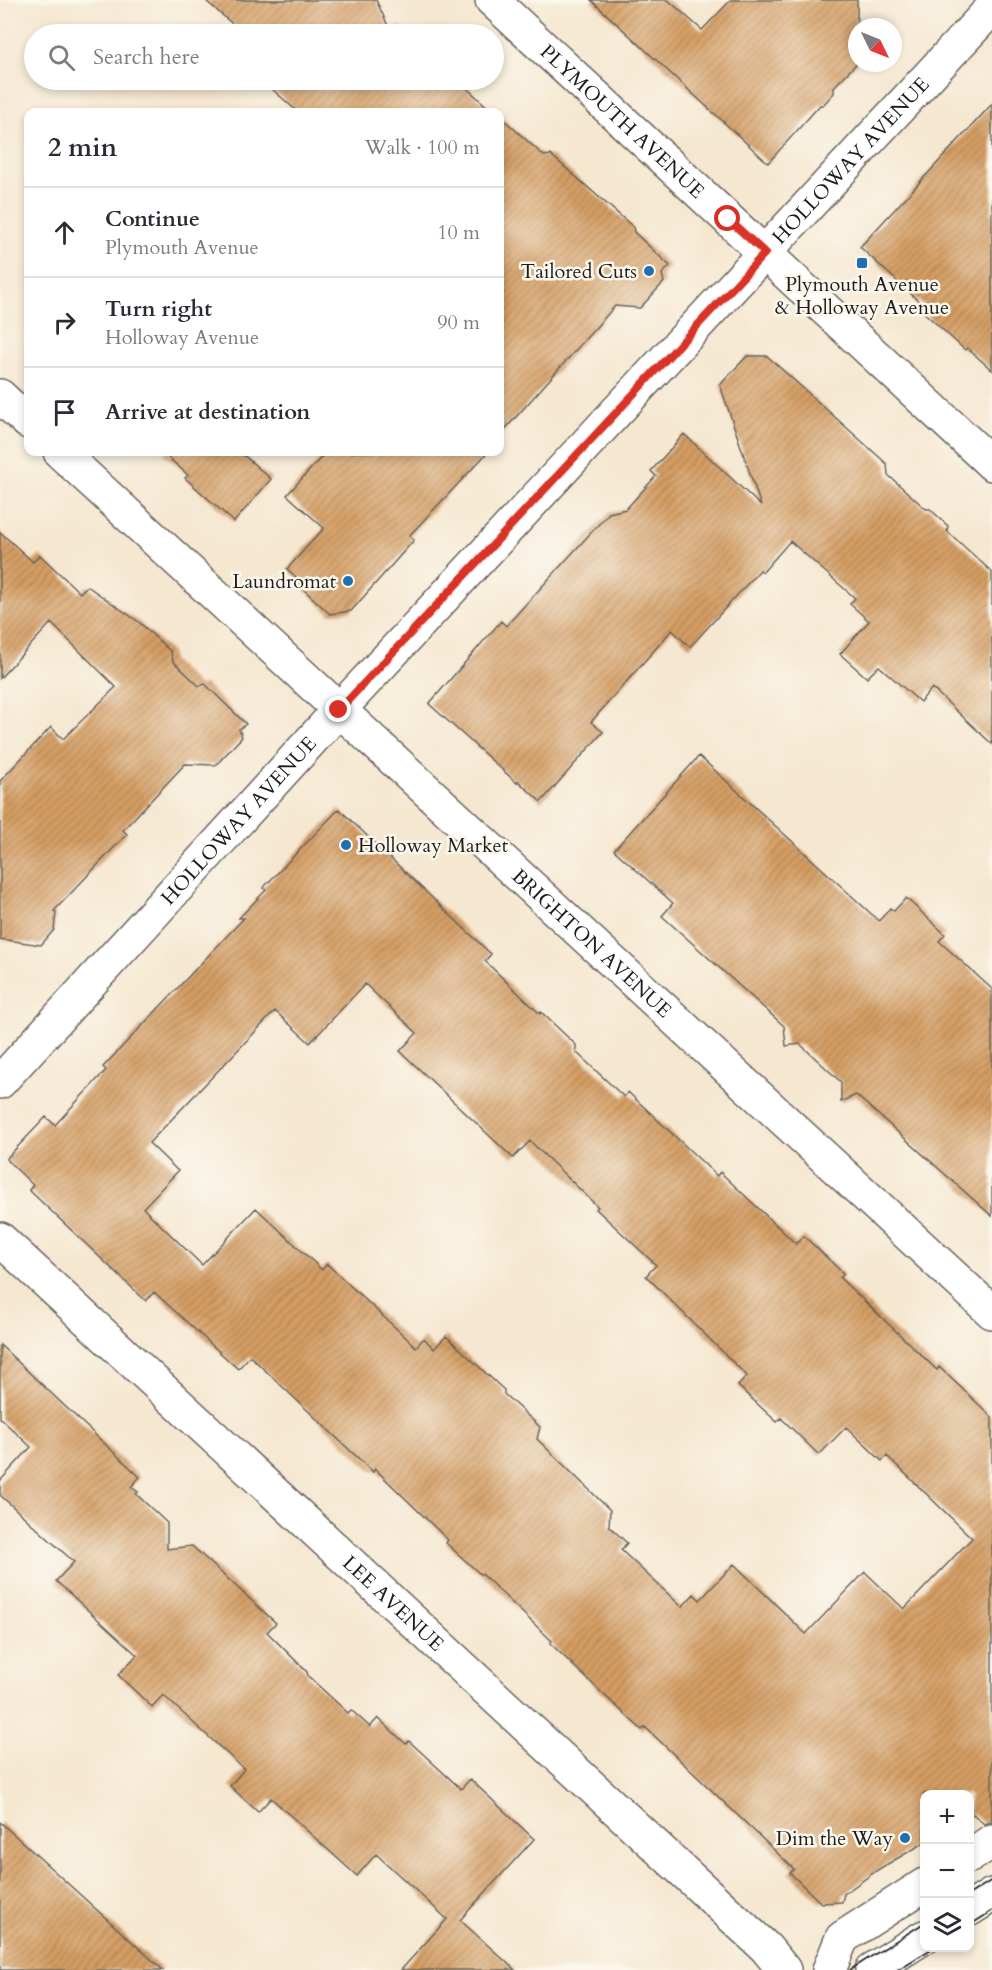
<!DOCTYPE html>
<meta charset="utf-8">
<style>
:root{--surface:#fff;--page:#f7f7f7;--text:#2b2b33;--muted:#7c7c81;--line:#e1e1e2}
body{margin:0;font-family:Cardo,serif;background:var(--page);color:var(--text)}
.controls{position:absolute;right:18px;bottom:18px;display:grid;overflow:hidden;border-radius:12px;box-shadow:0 3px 9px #0003}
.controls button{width:54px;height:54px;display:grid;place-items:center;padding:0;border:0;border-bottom:2px solid var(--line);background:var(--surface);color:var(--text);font:30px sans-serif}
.compass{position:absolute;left:848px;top:18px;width:54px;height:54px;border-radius:50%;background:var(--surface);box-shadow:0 3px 9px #0003;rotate:133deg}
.stop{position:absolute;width:18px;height:18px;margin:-14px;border:4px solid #d93025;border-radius:50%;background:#fff}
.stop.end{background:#d93025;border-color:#fff;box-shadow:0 2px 6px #0008}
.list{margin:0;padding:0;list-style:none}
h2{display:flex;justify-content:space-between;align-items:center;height:78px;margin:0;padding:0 24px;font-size:26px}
h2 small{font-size:20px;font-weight:400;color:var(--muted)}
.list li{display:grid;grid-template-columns:39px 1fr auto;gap:18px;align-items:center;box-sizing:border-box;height:90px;padding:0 24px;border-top:2px solid var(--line)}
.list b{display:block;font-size:22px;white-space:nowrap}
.list p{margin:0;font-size:20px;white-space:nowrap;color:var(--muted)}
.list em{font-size:20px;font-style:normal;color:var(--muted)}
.icon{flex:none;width:33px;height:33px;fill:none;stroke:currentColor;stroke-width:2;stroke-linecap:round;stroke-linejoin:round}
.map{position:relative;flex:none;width:992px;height:1970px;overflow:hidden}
.search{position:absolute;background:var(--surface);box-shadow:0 3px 9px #0003;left:24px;top:24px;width:480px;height:66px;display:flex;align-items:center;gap:15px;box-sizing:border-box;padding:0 21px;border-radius:33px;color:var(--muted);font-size:22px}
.panel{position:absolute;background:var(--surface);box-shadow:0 3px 9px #0003;left:24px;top:108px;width:480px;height:348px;border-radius:12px}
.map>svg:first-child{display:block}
.building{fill:url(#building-hatch);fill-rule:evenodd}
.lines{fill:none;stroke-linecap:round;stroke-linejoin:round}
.minor-casing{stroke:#68635b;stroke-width:36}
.tertiary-casing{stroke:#68635b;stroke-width:36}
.secondary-casing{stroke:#68635b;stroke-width:36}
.minor{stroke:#fff;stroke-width:33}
.tertiary{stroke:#fff;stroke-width:33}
.secondary{stroke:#fff;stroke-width:33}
.tram{stroke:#1c1c1c;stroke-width:1.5}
.route{stroke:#d93025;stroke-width:8}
.poi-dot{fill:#1f6fb2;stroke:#fbf7ec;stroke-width:2}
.labels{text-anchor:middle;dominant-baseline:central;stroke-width:5;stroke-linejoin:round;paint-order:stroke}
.street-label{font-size:20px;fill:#1c1c1c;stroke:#fbf7ec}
.poi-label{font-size:20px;fill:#1c1c1c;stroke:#fbf7ec;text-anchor:end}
</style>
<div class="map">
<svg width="992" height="1970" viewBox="0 0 992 1970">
<defs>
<pattern id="building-hatch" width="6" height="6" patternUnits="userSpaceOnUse" patternTransform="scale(1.5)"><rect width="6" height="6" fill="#d59e64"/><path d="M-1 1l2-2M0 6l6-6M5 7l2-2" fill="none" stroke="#ac8052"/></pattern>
</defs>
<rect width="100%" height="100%" fill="#fbf7ec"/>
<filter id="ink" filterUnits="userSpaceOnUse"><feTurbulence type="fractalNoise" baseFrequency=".0167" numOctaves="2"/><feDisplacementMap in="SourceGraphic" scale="12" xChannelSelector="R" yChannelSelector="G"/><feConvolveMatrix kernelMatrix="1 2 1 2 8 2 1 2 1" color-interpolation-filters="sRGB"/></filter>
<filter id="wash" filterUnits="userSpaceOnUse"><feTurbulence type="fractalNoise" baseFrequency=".008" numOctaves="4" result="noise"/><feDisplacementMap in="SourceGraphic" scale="24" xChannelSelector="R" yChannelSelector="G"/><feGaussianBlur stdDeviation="1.35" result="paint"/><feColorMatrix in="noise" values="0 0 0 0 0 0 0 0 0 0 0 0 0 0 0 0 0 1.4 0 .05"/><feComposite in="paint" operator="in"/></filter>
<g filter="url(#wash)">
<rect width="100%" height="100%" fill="#f5e7d0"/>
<g id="blocks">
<path class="building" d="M205,0H376L390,30L400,26L409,34H244Z
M591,0H668L702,30L731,0H857V63L834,87V93L823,105H820L768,163Z
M280,80H458L493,112H298L272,89Z
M992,104V370L967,348L965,350L920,309L923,305L860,247Z
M500,116L544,156L551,155L633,227L634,232L670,266L662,274L664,282L640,308L615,306L500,435Z
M747,356H767L887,464L888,475L926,509H930L948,526L947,531L992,572V744L932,688L920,702L879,666L867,678L840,654L869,621L850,604L855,598L790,541L763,572L760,570L690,647L672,630L591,722L603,732L541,802L518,781L517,783L429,704L501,621L506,626L609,513L626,509L656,476L651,471L684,434L761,506L720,385Z
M162,452H240L271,479L234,522L185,478L188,475Z
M326,452H488L409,536L414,540L351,611L330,614L301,587L300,581L287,569L324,528L287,495Z
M0,532L33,562L40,555L80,593L87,586L139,622L171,652L173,661L199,686L205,684L246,724L239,729L242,737L216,765L185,764L123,830L127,834L54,911L56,912L54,930L41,945L0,939V781L51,727L63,739L116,687L51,623L0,678Z
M699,756L879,921L890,908L894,911L906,898L945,934L939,941L992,989V1216L856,1095L841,1102V1082L800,1044L786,1046L784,1026L662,916L673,903L614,850Z
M339,809L491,954L485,961L540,1014L541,1012L576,1045V1052L624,1097L628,1092L717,1176L720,1172L796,1244L804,1236L844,1274L840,1278L937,1370L939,1367L992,1417V1822L984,1824L973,1814L969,1817V1794H924V1843L879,1869L844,1894L842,1902L821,1903L790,1873L794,1869L645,1727L642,1730L601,1692L550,1643L552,1641L482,1574H480L446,1543L448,1540L375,1469L373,1472L250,1356L238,1369L154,1292L146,1301L29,1190L33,1185L6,1159L46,1117L55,1125L106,1070L103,1067L244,918H239L266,890L263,888ZM365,984L417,1033L400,1051L513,1158L530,1141L598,1207L596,1209L656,1265L646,1276L747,1376L738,1386L777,1422L781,1418L819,1455L846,1427L882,1461L887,1456L972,1538L904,1609L865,1572L806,1634L734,1564L700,1600L694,1594L682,1607L621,1550L627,1543L609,1526L610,1510L537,1439L540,1427L504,1394V1390L446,1336L434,1349L424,1338L416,1347L327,1264L322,1270L256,1208L202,1265L143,1208L178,1171L149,1143L275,1011L310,1043Z
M0,1345L140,1477L131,1487L138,1492L136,1494L167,1523V1549L192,1546L276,1623L267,1632L307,1672L308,1676L348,1713L351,1710L370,1727L378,1718L406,1744L409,1741L461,1789L470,1779L534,1839L460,1920L515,1970H401L447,1919L376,1854L357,1876L271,1798L258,1812L230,1786L244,1769L163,1695L152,1707L118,1675L137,1655L56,1581L74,1562L0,1495V1481L31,1447L0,1418Z
M0,1822L163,1970H0Z"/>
</g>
</g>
<g filter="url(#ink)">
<use href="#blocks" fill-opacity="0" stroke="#68635b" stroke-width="1.5"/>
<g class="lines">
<g class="minor-casing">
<g id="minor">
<path d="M0,396L28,422"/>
<path id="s1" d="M60,452L992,1312"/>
<path id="s2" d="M0,1082L339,710L992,8"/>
<path id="s3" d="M0,1239L766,1948L784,1970"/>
</g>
</g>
<g class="tertiary-casing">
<g id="tertiary">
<path id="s4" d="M492,0L992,464"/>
</g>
</g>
<g class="secondary-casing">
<path id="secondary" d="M970,1856L992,1841
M970,1909L992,1895
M829,1970L842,1938L924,1885
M872,1970L924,1937"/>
</g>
<use href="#minor" class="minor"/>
<use href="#tertiary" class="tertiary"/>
<use href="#secondary" class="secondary"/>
<path class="tram" d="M970,1894L992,1880
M970,1925L992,1911
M850,1970L924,1923
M897,1970L933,1948"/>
</g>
</g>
<g class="lines" filter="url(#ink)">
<path class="route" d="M339,710L765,253L728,219"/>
</g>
<g class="poi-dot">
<rect x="856" y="257" width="12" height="12" rx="3"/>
<circle cx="649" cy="271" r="6"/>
<circle cx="348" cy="581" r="6"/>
<circle cx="346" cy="845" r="6"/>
<circle cx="905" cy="1838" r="6"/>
</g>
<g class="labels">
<g class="street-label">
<text stroke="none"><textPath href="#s4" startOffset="178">PLYMOUTH AVENUE</textPath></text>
<text stroke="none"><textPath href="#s2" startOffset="1254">HOLLOWAY AVENUE</textPath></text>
<text stroke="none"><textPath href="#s2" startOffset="354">HOLLOWAY AVENUE</textPath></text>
<text stroke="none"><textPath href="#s1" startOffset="724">BRIGHTON AVENUE</textPath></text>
<text stroke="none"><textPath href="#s3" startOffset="536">LEE AVENUE</textPath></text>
</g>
<g class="poi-label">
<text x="637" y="271">Tailored Cuts</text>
<text x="862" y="284" text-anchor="middle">Plymouth Avenue<tspan x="862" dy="23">&amp; Holloway Avenue</tspan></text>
<text x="336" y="581">Laundromat</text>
<text x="358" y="845" text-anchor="start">Holloway Market</text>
<text x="893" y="1838">Dim the Way</text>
</g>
</g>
</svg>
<div class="controls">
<button>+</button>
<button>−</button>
<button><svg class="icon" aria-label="layers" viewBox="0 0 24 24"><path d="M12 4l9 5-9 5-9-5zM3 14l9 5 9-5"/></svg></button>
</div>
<svg class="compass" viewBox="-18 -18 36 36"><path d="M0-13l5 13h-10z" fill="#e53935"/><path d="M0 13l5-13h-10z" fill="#7c7c81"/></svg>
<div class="stop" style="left:728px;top:219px"></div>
<div class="stop end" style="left:339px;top:710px"></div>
<div class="search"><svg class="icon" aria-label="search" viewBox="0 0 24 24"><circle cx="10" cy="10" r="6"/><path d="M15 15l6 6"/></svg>Search here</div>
<section class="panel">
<h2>2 min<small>Walk · 100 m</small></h2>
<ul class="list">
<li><svg class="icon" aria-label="ahead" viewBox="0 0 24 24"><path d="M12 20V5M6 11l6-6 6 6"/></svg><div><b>Continue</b><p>Plymouth Avenue</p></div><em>10 m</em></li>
<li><svg class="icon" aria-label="right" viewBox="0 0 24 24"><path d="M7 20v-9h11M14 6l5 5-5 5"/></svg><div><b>Turn right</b><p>Holloway Avenue</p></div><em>90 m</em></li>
<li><svg class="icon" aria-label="arrive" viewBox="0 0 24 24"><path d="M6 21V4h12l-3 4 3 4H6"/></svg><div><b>Arrive at destination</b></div></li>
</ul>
</section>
</div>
